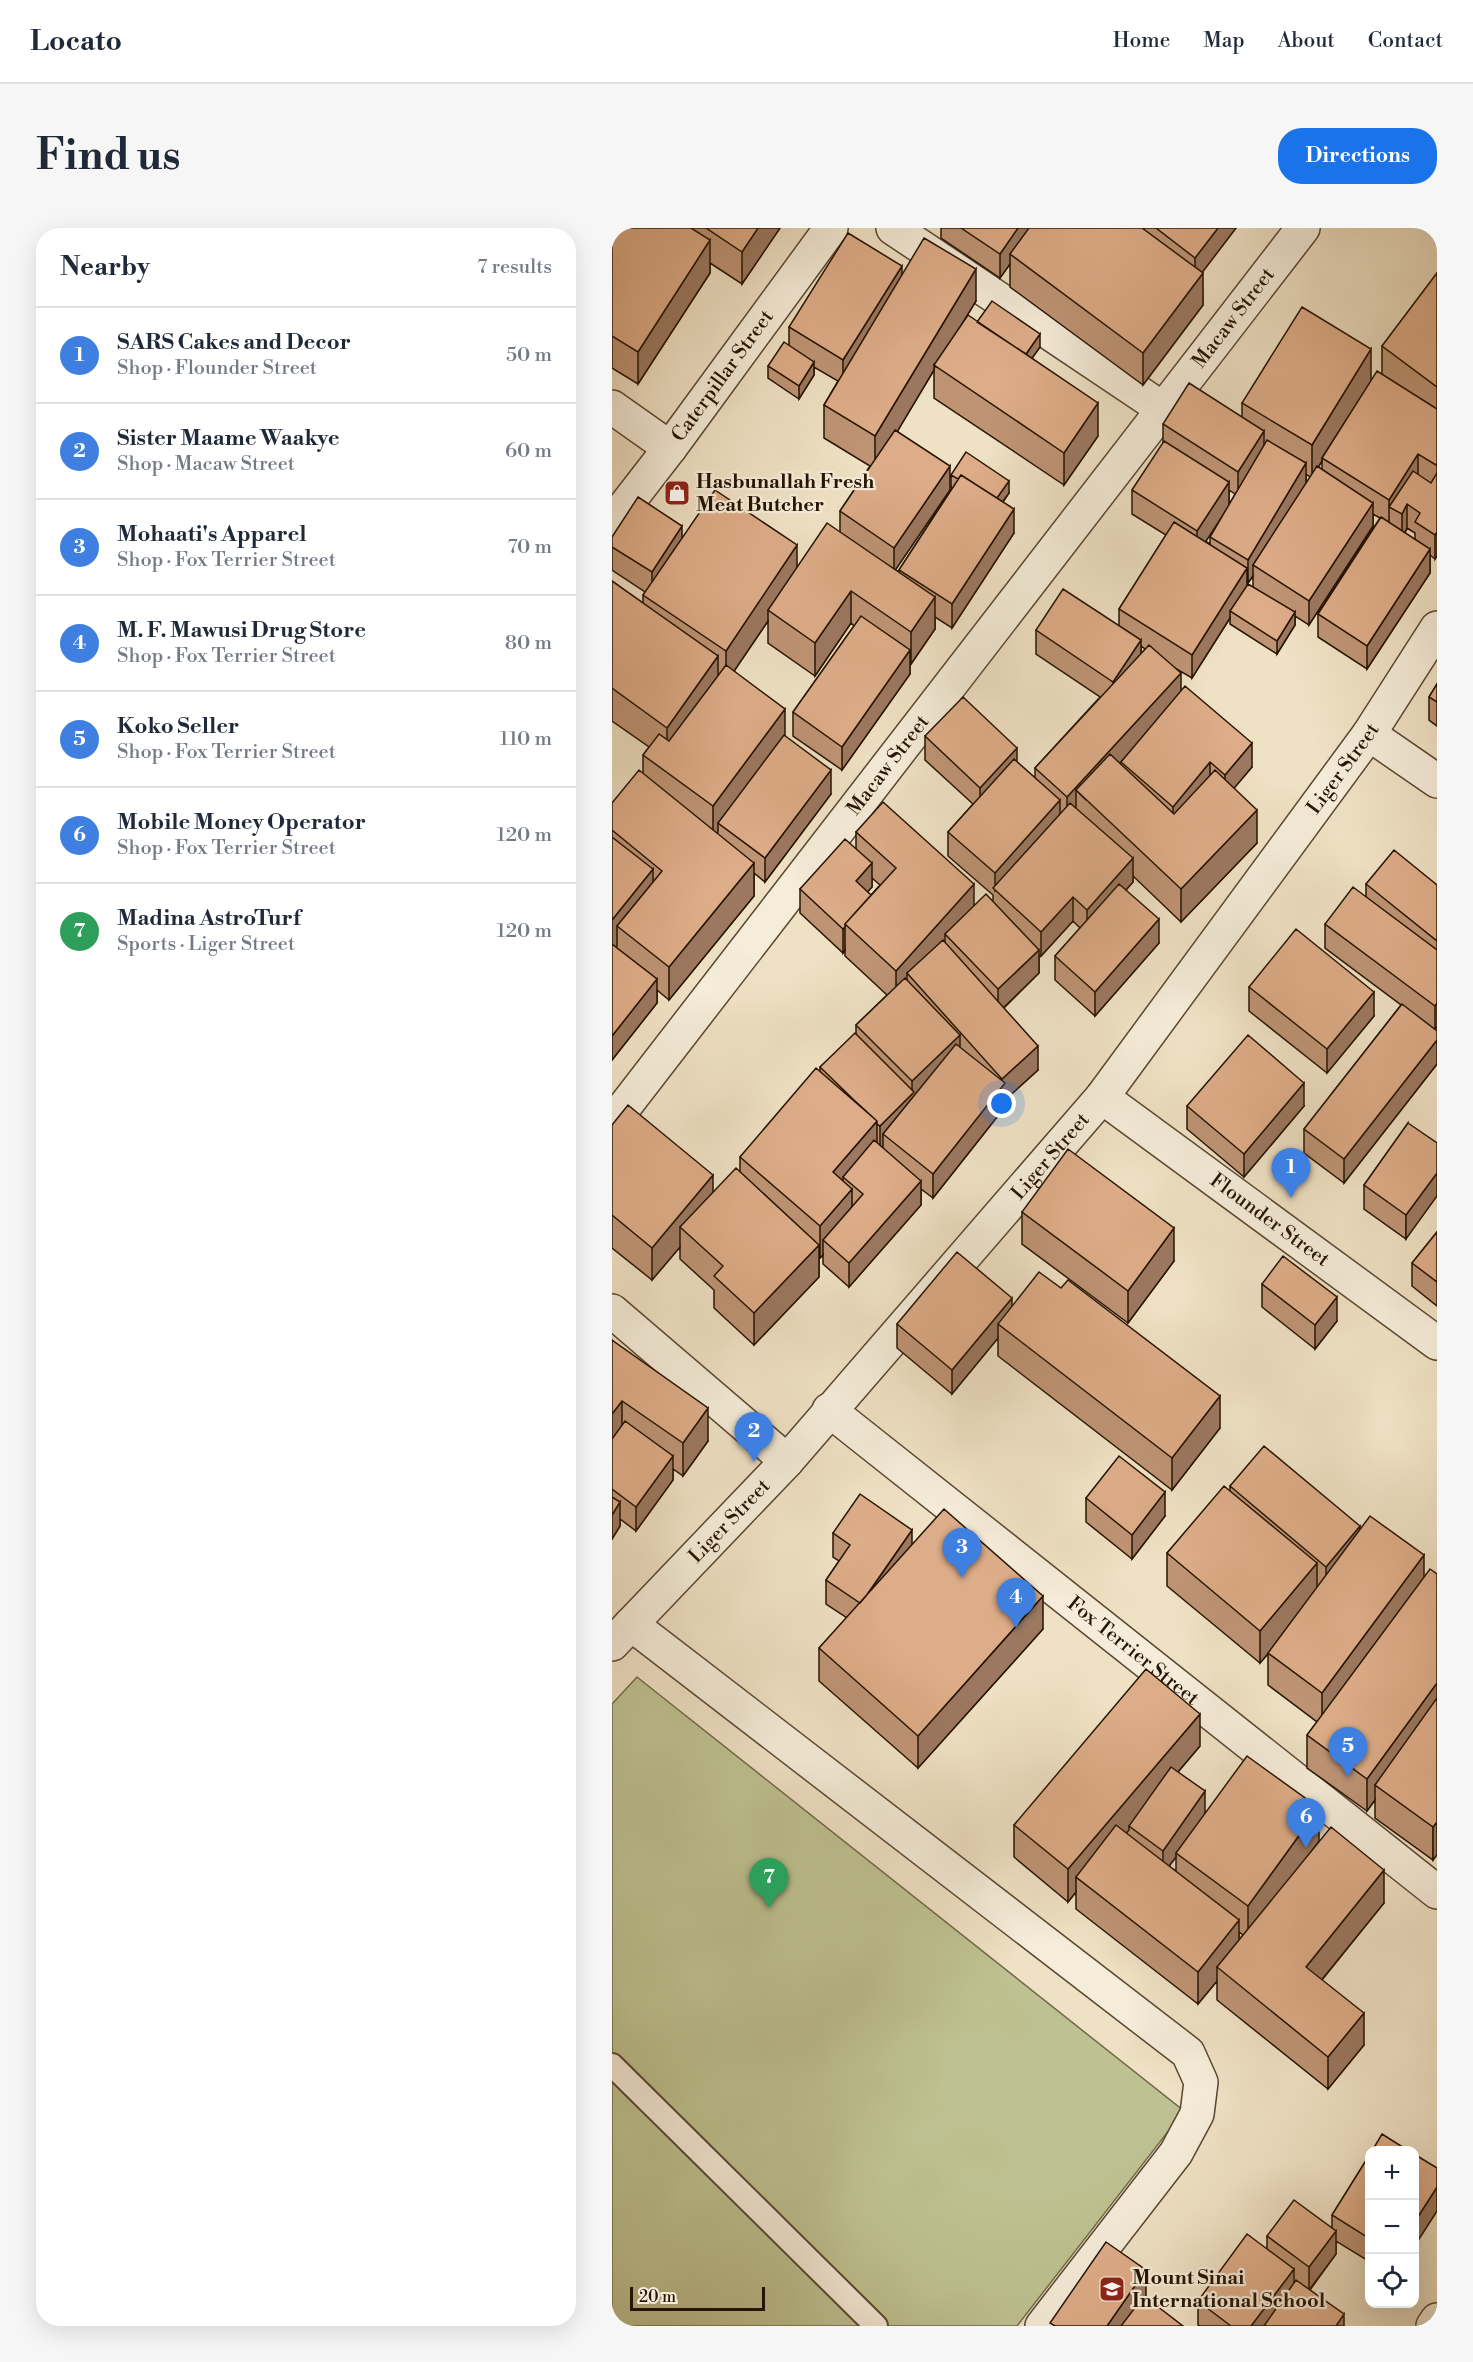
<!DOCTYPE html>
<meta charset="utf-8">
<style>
:root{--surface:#fff;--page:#f6f6f7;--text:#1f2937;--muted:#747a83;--line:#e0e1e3;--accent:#1a73e8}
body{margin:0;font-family:"Libre Bodoni",serif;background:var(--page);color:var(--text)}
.controls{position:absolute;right:18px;bottom:18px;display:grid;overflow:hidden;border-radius:12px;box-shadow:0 6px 24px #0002}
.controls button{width:54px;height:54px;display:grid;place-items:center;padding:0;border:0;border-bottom:2px solid var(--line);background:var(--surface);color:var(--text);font:30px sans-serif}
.scale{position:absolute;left:18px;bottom:15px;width:135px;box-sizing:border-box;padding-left:6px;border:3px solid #271402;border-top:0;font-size:16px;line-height:21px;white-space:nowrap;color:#271402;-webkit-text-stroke:4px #f5ecd9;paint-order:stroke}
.you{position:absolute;left:390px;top:876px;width:21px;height:21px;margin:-15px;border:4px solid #fff;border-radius:50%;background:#1a73e8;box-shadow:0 0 0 9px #1a73e833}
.badge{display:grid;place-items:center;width:39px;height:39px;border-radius:50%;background:var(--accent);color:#fff;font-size:20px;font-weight:700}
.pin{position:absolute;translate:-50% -50px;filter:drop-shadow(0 2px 3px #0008)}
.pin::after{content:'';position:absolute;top:32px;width:21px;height:18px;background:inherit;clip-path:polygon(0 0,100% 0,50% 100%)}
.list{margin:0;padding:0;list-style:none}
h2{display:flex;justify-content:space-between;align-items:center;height:78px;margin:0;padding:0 24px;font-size:26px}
h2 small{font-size:20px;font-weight:400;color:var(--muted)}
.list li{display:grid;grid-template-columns:39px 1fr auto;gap:18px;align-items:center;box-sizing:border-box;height:96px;padding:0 24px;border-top:2px solid var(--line)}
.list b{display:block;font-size:22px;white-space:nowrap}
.list p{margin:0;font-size:20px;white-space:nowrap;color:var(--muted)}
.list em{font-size:20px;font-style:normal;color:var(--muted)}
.icon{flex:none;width:33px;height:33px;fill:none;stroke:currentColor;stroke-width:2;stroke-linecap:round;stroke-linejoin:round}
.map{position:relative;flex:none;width:825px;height:2098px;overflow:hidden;border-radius:24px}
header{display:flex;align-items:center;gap:36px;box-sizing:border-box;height:84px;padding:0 30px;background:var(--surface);border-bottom:2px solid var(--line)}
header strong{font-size:28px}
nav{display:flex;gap:33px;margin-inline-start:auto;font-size:21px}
.intro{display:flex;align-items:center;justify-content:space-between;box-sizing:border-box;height:144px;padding:0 36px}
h1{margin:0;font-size:42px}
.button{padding:15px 27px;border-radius:24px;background:var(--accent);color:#fff;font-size:21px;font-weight:700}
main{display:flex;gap:36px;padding:0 36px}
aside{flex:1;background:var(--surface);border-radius:24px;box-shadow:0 6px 24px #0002}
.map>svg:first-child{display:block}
.green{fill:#bec191;stroke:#726a4a;stroke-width:1.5}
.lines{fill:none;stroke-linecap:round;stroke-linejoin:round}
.service-casing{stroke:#594732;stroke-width:26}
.minor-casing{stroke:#594732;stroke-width:36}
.tertiary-casing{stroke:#594732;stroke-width:36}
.service{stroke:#f5ecd9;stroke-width:22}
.minor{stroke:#f5ecd9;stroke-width:33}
.tertiary{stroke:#f5ecd9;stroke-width:33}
.wall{fill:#be9475;stroke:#271402;stroke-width:1.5;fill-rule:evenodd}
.shaded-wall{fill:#9b785f;stroke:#271402;stroke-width:1.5}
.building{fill:#ddac88;stroke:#271402;stroke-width:1.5}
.labels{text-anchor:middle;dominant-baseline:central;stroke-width:4.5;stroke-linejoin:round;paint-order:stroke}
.street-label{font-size:20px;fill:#271402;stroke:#f5ecd9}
.poi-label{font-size:20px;font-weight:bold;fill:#271402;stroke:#f5ecd9;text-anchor:start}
</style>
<header>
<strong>Locato</strong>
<nav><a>Home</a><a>Map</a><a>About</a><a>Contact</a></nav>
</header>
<div class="intro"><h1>Find us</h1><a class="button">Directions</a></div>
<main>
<aside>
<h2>Nearby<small>7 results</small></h2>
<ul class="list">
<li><span class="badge" style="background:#3f7fe0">1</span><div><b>SARS Cakes and Decor</b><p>Shop · Flounder Street</p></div><em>50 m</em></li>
<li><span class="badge" style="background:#3f7fe0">2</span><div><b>Sister Maame Waakye</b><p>Shop · Macaw Street</p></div><em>60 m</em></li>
<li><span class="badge" style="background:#3f7fe0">3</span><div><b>Mohaati's Apparel</b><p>Shop · Fox Terrier Street</p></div><em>70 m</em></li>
<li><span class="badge" style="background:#3f7fe0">4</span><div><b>M. F. Mawusi Drug Store</b><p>Shop · Fox Terrier Street</p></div><em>80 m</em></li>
<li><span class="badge" style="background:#3f7fe0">5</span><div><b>Koko Seller</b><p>Shop · Fox Terrier Street</p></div><em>110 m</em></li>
<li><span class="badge" style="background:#3f7fe0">6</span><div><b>Mobile Money Operator</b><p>Shop · Fox Terrier Street</p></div><em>120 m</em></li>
<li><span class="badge" style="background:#2e9e5b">7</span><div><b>Madina AstroTurf</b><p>Sports · Liger Street</p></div><em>120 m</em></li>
</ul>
</aside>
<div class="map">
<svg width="825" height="2098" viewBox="0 0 825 2098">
<rect width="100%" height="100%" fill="#efe1c4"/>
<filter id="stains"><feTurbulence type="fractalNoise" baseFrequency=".00333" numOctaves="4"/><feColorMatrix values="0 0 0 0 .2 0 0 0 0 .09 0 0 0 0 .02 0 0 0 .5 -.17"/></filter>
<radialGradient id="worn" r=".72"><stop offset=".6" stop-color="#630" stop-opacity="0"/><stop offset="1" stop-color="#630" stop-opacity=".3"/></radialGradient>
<path class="green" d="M25,1449L572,1883L405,2098H0V1476Z"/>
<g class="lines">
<g class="service-casing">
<path id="service" d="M0,1837L264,2098"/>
</g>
<g class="minor-casing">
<g id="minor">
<path d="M281,0L551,181"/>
<path d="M0,179L58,220"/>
<path d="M757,506L825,553"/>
<path id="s1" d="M490,869L825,1115"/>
<path id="s2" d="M0,895L691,0"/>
<path d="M0,1083L175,1233"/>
<path id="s3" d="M217,1182L825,1664"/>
<path d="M19,1396L576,1825L589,1854L585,1886L564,1925L430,2098"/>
<path id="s4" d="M0,1416L175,1233L490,869L757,506L825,400"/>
<path d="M821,2098L825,2092"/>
</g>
</g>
<g class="tertiary-casing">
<g id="tertiary">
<path id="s5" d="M0,295L58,220L219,0"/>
</g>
</g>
<use href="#service" class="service"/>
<use href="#minor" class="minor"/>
<use href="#tertiary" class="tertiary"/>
</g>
<path class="wall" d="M0,0H168L130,56L98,35V45L26,156L0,140Z
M329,0H531L532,1V0H624L590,44L591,77L531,157L398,59V36L388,50L329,10Z
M825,45V328L823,331L818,327V345L755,441L706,409V386L768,290L761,286V298L697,397L683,388V397L665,426L618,396V390L580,450L563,440L569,463L640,539L622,560L645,615L569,694L521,648V654L514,662L547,715L483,788L443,752V728L468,700L461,693L429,728L427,727V745L392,780L426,842L393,872V879L321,970L309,961V977L237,1059L211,1036V1027L208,1030L207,1029V1049L142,1117L102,1080V1062L68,1031V1019L40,1052L0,1020V897L101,964L128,944V929L208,844V839L244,806V797L275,767L233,728V722L231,725L188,685V661L244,621V604L362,678L381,673V667L336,628V604L361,576L313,532V508L405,534L423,550V540L488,469L424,426V402L507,398V381L554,307L520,286V262L551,216V196L630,189V175L759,153L770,146V118ZM710,233V242L706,239ZM694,246L698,249L694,256ZM617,262L623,266L617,277ZM611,287L598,309V316L593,313ZM795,300L803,305V312L793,305ZM641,348V359L635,358V355H636ZM529,418L533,421L529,426ZM260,650L268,657L259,667L255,664L260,659Z
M290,48L364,73L350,95L365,94L428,119L420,130L486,208L452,257L322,170V142L285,203L338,262L283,342L287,344V342L340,260L339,259V247L397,265L391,274L402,305L340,400L323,389V401L299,436L298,435V446L230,542L181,508V484L242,398L239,395L203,448L156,415V393L122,443L219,566L153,654L142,645V668L57,772L45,762V775L0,832V575L31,546V527L37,519L0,493V353L31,375V367L33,364L0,342V309L70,310L185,339L228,304V283L258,238L212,210V177L226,153L202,139V147L187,171L156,150V138L177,117V99Z
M825,456V498L817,492V469Z
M754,656L825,657V799L823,801L825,803V836L732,955L692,925V901L789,777L713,720V696L754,669Z
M637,759L762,788L715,845L637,783Z
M575,878H692L632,949L575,901Z
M796,895L794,1011L752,981V957Z
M410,984L562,1033L516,1095L410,1016Z
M825,1004V1078L800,1058V1035Z
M650,1056L725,1093L703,1121L650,1079Z
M400,1078L608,1200L560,1262L386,1128V1110L340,1166L285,1120V1096Z
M0,1112L96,1213L71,1248L61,1241V1252L24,1303L8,1291V1298L0,1311Z
M618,1258L748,1301L812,1349L825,1346L821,1632L763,1590V1572L755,1583L695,1540V1507L705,1494L656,1457V1426L648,1435L555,1358V1325L618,1263Z
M474,1270L553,1288L520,1331L474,1294Z
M221,1305L300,1317L431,1401L306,1540L207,1453V1420L235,1390L214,1376V1352L227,1333L221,1329Z
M588,1518L566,1544L593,1584L707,1613L697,1626L772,1675L710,1752L752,1817L716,1861L605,1772V1753L586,1776L464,1681V1664L456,1674L402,1629V1597ZM564,1629V1643L557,1638ZM627,1704L631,1707L627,1712Z
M758,1926V2034L724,2013V2026L698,2062L732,2098H588L586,2097V2073L655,2021V2008L720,1999V1987Z"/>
<path class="shaded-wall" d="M146,0H168L130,56V24Z
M406,0H422L398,26V36L388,50V26Z
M606,0H624L583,54V30Z
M98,12V45L26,156V124Z
M290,38V62L231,156V132Z
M364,41V73L324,139L322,137V142L263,241V208Z
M591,45V77L531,157V125Z
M428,106V119L408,147V135Z
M759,121V154L710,230V233L700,250V217Z
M202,134V147L187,171V158Z
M486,175V208L452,257V225Z
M652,203V227L626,268V244Z
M806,226V250L777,279V296V272Z
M694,235V259L641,337V348L636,355V332Z
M338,238V262L282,344V320Z
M397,253V265L381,287V275Z
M617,254V278L585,327V303Z
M761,275V298L697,397V373Z
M795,276V300L790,310V286Z
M402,281V305L340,400V376Z
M70,298V321L40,368V344Z
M825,304V328L823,331V307Z
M185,317V350L156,382V393L114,455V423Z
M818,321V345L755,441V418Z
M635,340V363L618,383V390L580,450V427Z
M239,363V395L203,448V415Z
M323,369V401L299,436V404Z
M683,384V397L665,426V413Z
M529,412V436L501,478V454Z
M298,422V446L230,542V519Z
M106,428V461L55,532V500Z
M569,445V469L474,572L464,562V583L455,593V569Z
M173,481V513L106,595V604L101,610V578Z
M640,515V539L613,571V547Z
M405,520V544L368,584V560Z
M598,534V558L561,602V579Z
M219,542V566L153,654V630Z
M448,572V596L383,663V645Z
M645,582V615L569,694V661Z
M521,630V654L475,706V682Z
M142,635V668L57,772V739Z
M260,635V659L244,677V653Z
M41,641V673L5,698V718L0,724V692Z
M362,656V688L333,706V721L295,745V763L284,775V743Z
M461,669V693L429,728V704Z
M547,691V715L483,788V764Z
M233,699V722L231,725V701Z
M427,722V745L386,785V761Z
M45,751V775L0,832V808Z
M762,764V788L715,845V821Z
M825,775V799L823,802V778Z
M348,807V830L271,906V919L268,922V898L300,866V853Z
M825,812V836L732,955V931Z
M426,818V842L393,872V879L321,970V946L390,858V851Z
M692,855V878L632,949V926Z
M265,893V925L231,949V965L221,944Z
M825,945V968L794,1011V987Z
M101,947V980L68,999V1019L40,1052V1020Z
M309,953V977L237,1059V1035Z
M240,961V993L211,1012V1027L208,1030V998Z
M562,1000V1033L516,1095V1063Z
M207,1017V1049L142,1117V1085Z
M725,1069V1093L703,1121V1097Z
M400,1070V1094L386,1096V1110L340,1166V1142Z
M608,1168V1200L560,1262V1230Z
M10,1173V1205L0,1219V1186Z
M96,1180V1213L71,1248V1215Z
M61,1228V1252L24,1303V1279Z
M553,1264V1288L520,1331V1307Z
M8,1274V1298L0,1311V1287Z
M748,1298V1322L714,1362V1339Z
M300,1302V1325L249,1376Z
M812,1327V1360L710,1498V1465Z
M705,1335V1368L648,1435V1403Z
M431,1368V1401L306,1540V1508Z
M825,1455V1488L763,1557V1572L755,1583V1551Z
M588,1486V1518L519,1599L517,1598V1602L472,1655L464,1649V1664L456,1674V1641Z
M593,1563V1587L564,1625V1629L551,1646V1623Z
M707,1580V1613L636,1710V1678Z
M825,1594V1627L821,1632V1599Z
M772,1642V1675L694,1771V1739Z
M627,1692V1725L605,1739V1753L586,1776V1744Z
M752,1785V1817L716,1861V1829Z
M825,1959V1983L802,2019V1995Z
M724,2003V2026L697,2062V2039Z
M682,2041V2065L657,2098H639Z
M534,2042V2074L517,2098H495Z
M732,2086V2098H724Z"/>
<path class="building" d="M0,0H79L98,12L26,124L0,108Z
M94,0H146L130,24Z
M349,0H406L388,26Z
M417,0H530L591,45L531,125L398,26Z
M544,0H606L583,30Z
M236,5L290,38L231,132L177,99Z
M312,10L364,41L263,208L212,177Z
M825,45V159L770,118Z
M380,73L428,106L414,126L365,94Z
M690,79L759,121L700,217L630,175Z
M356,87L486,175L452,225L322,137Z
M172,114L202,134L187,158L156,138Z
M765,143L825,181V236L824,237L806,226L777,272L710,230Z
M577,155L652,203L626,244L551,196Z
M283,202L338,238L282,320L228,283Z
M655,212L694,235L636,332L598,309Z
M552,213L617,254L585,303L520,262Z
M354,224L397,253L385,270L349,247L346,251L339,247Z
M705,238L761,275L697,373L641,337Z
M801,243L819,255L825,245V304L823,307L803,294L808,285L795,276L790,286L777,279Z
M349,247L402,281L340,376L287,342Z
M103,262L185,317L114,423L31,367Z
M26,269L70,298L40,344L0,319V309Z
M769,289L818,321L755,418L706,386Z
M562,294L635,340L580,427L507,381Z
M215,295L323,369L299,404L239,363L203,415L156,382Z
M0,353L106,428L55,500L0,460Z
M636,356L683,384L665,413L618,383Z
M451,361L529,412L501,454L424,402Z
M249,388L298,422L230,519L181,484Z
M537,417L569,445L455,569L423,540Z
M114,437L173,481L101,578L31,527L47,506L57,513Z
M825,456V474L817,469Z
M573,458L640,515L613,547L598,534L561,579L509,534Z
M351,469L405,520L368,560L313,508Z
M172,507L219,542L153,630L106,595Z
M498,526L562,586L603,542L645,582L569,661L464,562Z
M402,531L448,572L383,645L336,604Z
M27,542L142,635L57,739L5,698L50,643L0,602V575Z
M271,574L362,656L284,743L233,696L284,640L244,604Z
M458,575L521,630L475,682L461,669L429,704L381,660Z
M0,609L41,641L0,692Z
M233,611L260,635L244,653L259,667L233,696V699L231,701L188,661Z
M782,622L825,657V713L754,656Z
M507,656L547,691L483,764L443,728Z
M741,659L825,722V775L823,778L713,696Z
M374,666L427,722L386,761L333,706Z
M684,701L762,764L715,821L637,759Z
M331,712L426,818L390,851L295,745Z
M0,716L45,751L0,808Z
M293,750L348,807L300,853L244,797Z
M790,776L825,803V812L732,931L692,901Z
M243,805L302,864L268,898L265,896V893L242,872L208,839Z
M636,807L692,855L632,926L575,878Z
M344,816L393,855L321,946L271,906Z
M204,840L265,893L221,944L240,961L208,998L128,929Z
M16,877L101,947L40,1020L0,987V897Z
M796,895L825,915V945L794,987L752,957Z
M262,912L309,953L237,1035L211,1012L251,966L231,949Z
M456,921L562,1000L516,1063L410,984Z
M124,940L207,1017L142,1085L102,1048L111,1038L68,999Z
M825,1004V1054L800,1035Z
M345,1024L400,1070L340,1142L285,1096Z
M671,1028L725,1069L703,1097L650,1056Z
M427,1044L449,1060L456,1052L608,1168L560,1230L386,1096Z
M0,1112L96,1180L71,1215L10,1173L0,1186Z
M13,1193L61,1228L24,1279L0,1261V1211Z
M652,1218L748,1298L714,1339L618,1258Z
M507,1228L553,1264L520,1307L474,1270Z
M612,1258L705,1335L648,1403L555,1325Z
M248,1266L300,1302L254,1368L248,1375L214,1352L238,1317L221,1305Z
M0,1269L8,1274L0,1287Z
M332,1281L431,1368L306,1508L207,1420Z
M758,1288L812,1327L710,1465L656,1425Z
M818,1341L825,1346V1455L755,1551L695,1507Z
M534,1441L588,1486L456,1641L402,1597Z
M825,1470V1594L821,1599L763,1557Z
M635,1528L707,1580L636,1678L564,1625Z
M559,1539L593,1563L551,1623L517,1598Z
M504,1597L627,1692L586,1744L464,1649Z
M719,1599L772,1642L694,1739L752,1785L716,1829L605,1739Z
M770,1906L797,1923H760Z
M758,1926V2011L720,1987Z
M802,1926L825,1940V1959L802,1995Z
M682,1972L724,2003L697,2039L655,2008Z
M635,2006L682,2041L639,2098H619L586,2073Z
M494,2014L534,2042L495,2098H443L438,2095Z
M684,2052L732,2086L724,2098H652Z
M532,2068L571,2098H509Z"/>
<defs>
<g id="shop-square" transform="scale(1.35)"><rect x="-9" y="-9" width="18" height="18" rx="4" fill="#8f2418" stroke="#f5ecd9"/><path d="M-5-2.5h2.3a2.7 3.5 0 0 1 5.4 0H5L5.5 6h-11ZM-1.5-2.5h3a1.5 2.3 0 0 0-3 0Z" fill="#fff"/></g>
<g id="school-square" transform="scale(1.35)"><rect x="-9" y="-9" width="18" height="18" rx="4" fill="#8f2418" stroke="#f5ecd9"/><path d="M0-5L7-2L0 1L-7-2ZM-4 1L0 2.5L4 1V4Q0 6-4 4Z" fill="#fff"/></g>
</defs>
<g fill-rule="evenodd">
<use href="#shop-square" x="65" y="265"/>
<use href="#school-square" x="500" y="2061"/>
</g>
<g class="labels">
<g class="street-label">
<text stroke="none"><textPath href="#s2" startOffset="1017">Macaw Street</textPath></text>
<text stroke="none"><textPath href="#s5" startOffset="184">Caterpillar Street</textPath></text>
<text stroke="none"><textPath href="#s2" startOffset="452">Macaw Street</textPath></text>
<text stroke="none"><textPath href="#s4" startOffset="1142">Liger Street</textPath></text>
<text stroke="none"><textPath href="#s4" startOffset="656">Liger Street</textPath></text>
<text stroke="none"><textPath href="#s1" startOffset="208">Flounder Street</textPath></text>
<text stroke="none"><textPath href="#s4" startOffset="170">Liger Street</textPath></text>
<text stroke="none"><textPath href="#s3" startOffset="388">Fox Terrier Street</textPath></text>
</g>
<g class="poi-label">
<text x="84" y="254">Hasbunallah Fresh<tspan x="84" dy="23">Meat Butcher</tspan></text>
<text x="520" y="2050">Mount Sinai<tspan x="520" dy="23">International School</tspan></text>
</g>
</g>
<rect width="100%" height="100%" filter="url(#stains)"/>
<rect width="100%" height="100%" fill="url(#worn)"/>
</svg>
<div class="controls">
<button>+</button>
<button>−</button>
<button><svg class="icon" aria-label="locate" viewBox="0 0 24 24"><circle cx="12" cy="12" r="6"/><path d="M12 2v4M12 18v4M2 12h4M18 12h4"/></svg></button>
</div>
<div class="scale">20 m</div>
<div class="you"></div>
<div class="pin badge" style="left:679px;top:970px;background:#3f7fe0">1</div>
<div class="pin badge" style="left:142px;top:1234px;background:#3f7fe0">2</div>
<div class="pin badge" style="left:350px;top:1350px;background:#3f7fe0">3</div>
<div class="pin badge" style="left:404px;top:1400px;background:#3f7fe0">4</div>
<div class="pin badge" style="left:736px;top:1549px;background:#3f7fe0">5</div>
<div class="pin badge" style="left:694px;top:1620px;background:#3f7fe0">6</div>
<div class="pin badge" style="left:157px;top:1680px;background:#2e9e5b">7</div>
</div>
</main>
